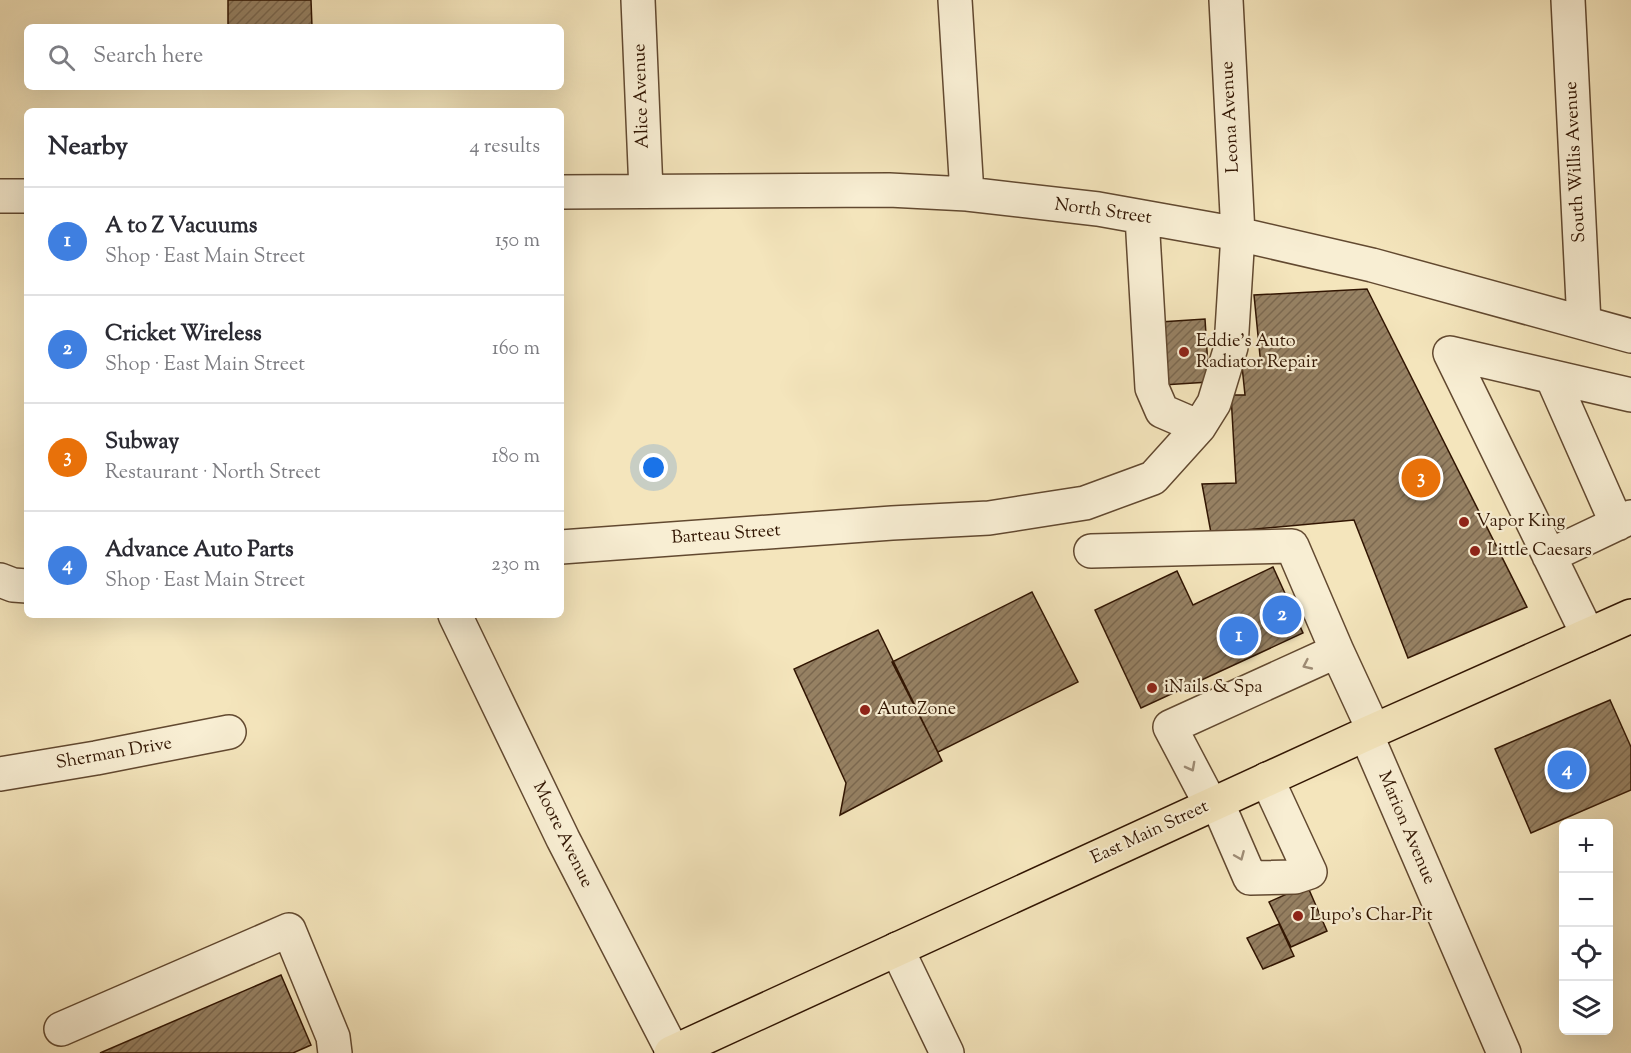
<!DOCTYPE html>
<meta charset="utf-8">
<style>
:root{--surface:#fff;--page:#f2f2f3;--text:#2b2b33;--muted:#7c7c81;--line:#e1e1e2;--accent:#8f2418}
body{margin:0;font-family:"Sorts Mill Goudy",serif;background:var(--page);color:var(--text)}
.controls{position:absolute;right:18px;bottom:18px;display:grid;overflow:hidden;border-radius:9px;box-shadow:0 6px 24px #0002}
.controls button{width:54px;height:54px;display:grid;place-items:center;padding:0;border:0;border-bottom:2px solid var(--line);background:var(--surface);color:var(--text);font:30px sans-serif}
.you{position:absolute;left:654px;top:468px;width:21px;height:21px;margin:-15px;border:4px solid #fff;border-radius:50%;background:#1a73e8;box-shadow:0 0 0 9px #1a73e833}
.badge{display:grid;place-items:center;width:39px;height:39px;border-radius:50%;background:var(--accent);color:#fff;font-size:20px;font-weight:700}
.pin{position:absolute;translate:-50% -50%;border:3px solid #fff;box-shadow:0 2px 6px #0006}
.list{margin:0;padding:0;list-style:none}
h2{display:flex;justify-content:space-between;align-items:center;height:78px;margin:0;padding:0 24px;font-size:26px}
h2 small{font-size:20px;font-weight:400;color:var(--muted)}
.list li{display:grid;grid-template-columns:39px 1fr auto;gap:18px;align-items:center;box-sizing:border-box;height:108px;padding:0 24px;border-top:2px solid var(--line)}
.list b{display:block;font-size:22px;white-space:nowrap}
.list p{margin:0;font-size:20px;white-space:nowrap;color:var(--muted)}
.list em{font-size:20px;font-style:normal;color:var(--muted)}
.icon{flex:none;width:33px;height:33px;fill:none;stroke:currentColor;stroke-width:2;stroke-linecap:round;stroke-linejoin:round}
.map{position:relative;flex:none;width:1631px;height:1053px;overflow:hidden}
.search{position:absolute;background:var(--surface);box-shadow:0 6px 24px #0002;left:24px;top:24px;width:540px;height:66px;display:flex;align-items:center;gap:15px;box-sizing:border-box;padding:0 21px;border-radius:9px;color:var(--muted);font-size:22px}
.panel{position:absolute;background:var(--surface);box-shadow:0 6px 24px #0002;left:24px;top:108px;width:540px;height:510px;border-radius:9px}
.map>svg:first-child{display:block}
.building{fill:url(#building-hatch);stroke:#311502;stroke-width:1.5}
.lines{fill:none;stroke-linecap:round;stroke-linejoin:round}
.minor-casing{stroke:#624930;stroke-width:36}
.major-casing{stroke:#311502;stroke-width:36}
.minor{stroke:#f8eed3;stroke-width:33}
.major{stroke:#f4e5bc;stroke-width:33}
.oneway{stroke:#9e8c75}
.poi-dot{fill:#8f2418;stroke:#f8eed3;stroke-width:2}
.labels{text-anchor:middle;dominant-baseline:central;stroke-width:4.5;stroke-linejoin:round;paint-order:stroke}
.street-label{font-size:18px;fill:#311502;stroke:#f8eed3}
.poi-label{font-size:18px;fill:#311502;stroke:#f8eed3;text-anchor:start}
</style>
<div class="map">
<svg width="1631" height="1053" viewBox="0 0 1631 1053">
<defs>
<pattern id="building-hatch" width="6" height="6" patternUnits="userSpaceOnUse" patternTransform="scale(1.5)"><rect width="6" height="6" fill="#968163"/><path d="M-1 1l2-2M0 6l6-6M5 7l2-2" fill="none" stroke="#7b684f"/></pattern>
</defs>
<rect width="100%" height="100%" fill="#f4e5bc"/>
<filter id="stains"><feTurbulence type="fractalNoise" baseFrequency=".00333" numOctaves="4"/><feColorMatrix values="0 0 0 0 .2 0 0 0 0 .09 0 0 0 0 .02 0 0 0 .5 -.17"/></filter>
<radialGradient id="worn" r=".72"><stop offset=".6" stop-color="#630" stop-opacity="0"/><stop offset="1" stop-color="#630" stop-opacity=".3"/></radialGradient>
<path class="building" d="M228,0H311L312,27H228Z
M1367,289L1527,607L1408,658L1354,520L1211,533L1202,484L1236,483L1231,395H1245L1242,366H1261L1254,295Z
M1205,319L1209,382L1163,385L1160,322Z
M1273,567L1303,633L1141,708L1095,610L1177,571L1193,605Z
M1032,592L1078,682L938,752L892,662Z
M878,630L942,761L840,815L846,783L794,669Z
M1610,700L1631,747V790L1531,833L1495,749Z
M1307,885L1327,931L1291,947L1269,902Z
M1279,924L1294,956L1263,969L1247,938Z
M281,975L311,1045L293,1053H100Z"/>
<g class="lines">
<g class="minor-casing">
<path id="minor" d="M638,0L646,191
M955,0L967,194
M1568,0L1584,323
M561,192L889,190L967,194L1098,209L1238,234L1372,265L1631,336
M0,196H27
M1142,217L1152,388L1162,411L1199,427
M1552,377L1617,524
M561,547L892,523L989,518L1085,503L1153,478L1199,427L1214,403L1231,347L1238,234L1226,0
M1091,551L1292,546L1337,651
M1549,556L1631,517
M0,580L13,585L27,586
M455,615L563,839L673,1052
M1588,635L1450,353L1631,395
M1366,734L1504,1053
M0,774L96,758L229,732
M1217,802L1250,878L1295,877L1310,872L1267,779
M1211,805L1170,727L1337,651L1374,731
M897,949L947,1053
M61,1029L289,930L333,1037L335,1053"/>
</g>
<g class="major-casing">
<path id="major" d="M671,1053L1366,734L1631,616"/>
</g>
<use href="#minor" class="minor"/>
<use href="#major" class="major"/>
</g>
<defs><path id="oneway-chevron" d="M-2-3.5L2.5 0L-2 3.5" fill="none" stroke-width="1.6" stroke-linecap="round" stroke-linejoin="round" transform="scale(1.5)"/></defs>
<g class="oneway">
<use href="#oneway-chevron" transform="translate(1307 665) rotate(155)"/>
<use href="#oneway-chevron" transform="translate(1191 767) rotate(62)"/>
<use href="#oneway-chevron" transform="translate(1240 856) rotate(67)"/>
</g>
<g class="poi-dot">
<circle cx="1184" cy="352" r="6"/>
<circle cx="1464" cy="522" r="6"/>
<circle cx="1475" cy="551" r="6"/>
<circle cx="1152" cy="688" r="6"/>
<circle cx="865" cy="710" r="6"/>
<circle cx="1298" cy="916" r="6"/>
</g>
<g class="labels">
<g class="street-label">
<text transform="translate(642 96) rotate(-92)">Alice Avenue</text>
<text transform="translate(1231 117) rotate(-93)">Leona Avenue</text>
<text transform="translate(1576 162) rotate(-93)">South Willis Avenue</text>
<text transform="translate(1103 212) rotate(8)">North Street</text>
<text transform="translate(726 535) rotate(-4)">Barteau Street</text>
<text transform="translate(114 754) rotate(-10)">Sherman Drive</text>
<text transform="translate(1406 828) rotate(67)">Marion Avenue</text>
<text transform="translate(1150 833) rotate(-25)">East Main Street</text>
<text transform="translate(562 835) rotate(64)">Moore Avenue</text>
</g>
<g class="poi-label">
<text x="1196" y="342">Eddie's Auto<tspan x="1196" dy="21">Radiator Repair</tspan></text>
<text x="1476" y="522">Vapor King</text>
<text x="1487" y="551">Little Caesars</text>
<text x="1164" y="688">iNails &amp; Spa</text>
<text x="877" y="710">AutoZone</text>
<text x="1310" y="916">Lupo's Char-Pit</text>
</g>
</g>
<rect width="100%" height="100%" filter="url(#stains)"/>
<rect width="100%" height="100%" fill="url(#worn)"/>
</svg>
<div class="controls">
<button>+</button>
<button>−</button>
<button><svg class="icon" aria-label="locate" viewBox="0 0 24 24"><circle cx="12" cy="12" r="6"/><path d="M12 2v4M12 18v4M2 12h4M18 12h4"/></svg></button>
<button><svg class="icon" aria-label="layers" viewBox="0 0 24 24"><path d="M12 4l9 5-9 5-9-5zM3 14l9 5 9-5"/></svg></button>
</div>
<div class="you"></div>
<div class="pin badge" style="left:1239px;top:636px;background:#3f7fe0">1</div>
<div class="pin badge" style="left:1282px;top:615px;background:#3f7fe0">2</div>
<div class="pin badge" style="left:1421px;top:478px;background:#e8710a">3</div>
<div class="pin badge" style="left:1567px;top:770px;background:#3f7fe0">4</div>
<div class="search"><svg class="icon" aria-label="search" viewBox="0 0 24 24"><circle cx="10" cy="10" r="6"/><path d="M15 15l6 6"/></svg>Search here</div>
<section class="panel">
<h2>Nearby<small>4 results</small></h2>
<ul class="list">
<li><span class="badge" style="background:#3f7fe0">1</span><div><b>A to Z Vacuums</b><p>Shop · East Main Street</p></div><em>150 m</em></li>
<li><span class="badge" style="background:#3f7fe0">2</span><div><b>Cricket Wireless</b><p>Shop · East Main Street</p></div><em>160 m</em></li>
<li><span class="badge" style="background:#e8710a">3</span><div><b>Subway</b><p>Restaurant · North Street</p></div><em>180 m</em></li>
<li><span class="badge" style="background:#3f7fe0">4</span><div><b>Advance Auto Parts</b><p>Shop · East Main Street</p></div><em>230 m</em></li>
</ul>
</section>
</div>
